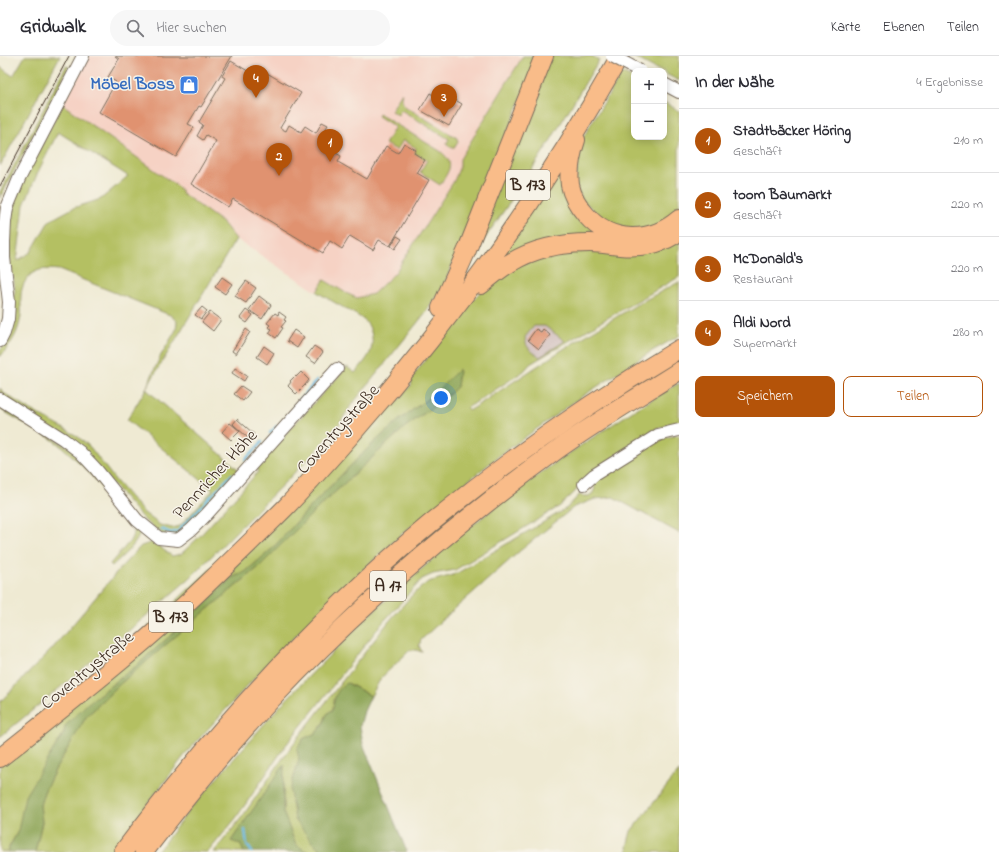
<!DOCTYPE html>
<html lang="de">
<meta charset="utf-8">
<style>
:root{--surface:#fff;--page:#f7f7f7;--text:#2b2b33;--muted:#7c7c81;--line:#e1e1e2;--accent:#b45309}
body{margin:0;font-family:"Indie Flower",sans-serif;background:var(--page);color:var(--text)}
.controls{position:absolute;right:12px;top:12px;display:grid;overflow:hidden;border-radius:8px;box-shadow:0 2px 10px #0003}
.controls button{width:36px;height:36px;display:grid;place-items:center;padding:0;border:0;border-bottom:1px solid var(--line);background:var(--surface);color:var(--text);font:20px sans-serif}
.you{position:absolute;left:441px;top:342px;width:14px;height:14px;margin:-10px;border:3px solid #fff;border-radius:50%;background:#1a73e8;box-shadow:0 0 0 6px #1a73e833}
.badge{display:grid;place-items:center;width:26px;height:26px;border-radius:50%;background:var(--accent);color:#fff;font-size:13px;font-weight:700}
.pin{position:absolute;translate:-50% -33px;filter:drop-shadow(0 1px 2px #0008)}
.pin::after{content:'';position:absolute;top:21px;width:14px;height:12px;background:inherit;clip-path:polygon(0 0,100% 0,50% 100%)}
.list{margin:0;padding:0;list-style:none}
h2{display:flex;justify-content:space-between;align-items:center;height:52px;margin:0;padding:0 16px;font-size:17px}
h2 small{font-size:13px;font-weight:400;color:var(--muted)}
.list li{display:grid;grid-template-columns:26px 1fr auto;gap:12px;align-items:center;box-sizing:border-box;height:64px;padding:0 16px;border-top:1px solid var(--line)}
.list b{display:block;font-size:15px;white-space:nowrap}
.list p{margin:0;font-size:13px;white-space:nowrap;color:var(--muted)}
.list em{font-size:13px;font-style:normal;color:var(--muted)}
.actions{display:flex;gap:8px;padding:12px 16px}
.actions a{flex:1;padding:9px 0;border:1px solid var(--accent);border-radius:8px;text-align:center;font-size:14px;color:var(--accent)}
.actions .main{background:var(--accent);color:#fff}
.icon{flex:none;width:22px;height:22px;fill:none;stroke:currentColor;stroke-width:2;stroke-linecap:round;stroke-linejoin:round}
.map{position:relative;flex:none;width:679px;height:796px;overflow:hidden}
header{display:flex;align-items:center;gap:24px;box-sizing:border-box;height:56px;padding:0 20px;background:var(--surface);border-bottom:1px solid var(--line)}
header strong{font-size:19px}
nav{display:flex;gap:22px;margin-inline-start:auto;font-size:14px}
.search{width:280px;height:36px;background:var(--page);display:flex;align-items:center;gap:10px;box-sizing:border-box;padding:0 14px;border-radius:22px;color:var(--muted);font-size:15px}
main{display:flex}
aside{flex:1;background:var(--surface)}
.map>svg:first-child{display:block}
.built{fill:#f6d2c4}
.industrial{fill:#d1bfbe}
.green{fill:#b4c062;stroke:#787540;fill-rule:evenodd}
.forest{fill:#8fa658;stroke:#65683b}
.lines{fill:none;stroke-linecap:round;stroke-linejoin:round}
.stream{stroke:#66b8e2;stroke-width:2.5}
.building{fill:#e0926f}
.minor-casing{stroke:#7a6d5d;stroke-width:14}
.highway-casing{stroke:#7a6d5d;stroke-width:20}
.minor{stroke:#fff;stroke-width:12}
.highway{stroke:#f9bc89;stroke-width:18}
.tram{stroke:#3b2a1e;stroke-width:1}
.minor-bridge-casing{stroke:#7a6d5d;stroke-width:14;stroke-linecap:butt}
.minor-bridge{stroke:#fff;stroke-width:12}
.labels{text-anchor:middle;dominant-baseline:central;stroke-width:3;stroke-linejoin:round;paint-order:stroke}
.shield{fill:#f7f3e8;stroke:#73665b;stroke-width:1}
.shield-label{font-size:17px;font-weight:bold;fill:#3b2a1e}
.shop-label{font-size:18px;font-weight:bold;fill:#366cbe;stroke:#f7f3e8;text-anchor:end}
.street-label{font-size:18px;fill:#3b2a1e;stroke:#f7f3e8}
</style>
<header>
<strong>Gridwalk</strong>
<div class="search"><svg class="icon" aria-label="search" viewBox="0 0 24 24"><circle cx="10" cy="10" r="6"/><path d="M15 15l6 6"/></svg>Hier suchen</div>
<nav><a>Karte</a><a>Ebenen</a><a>Teilen</a></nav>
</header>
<main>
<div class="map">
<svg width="679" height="796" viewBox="0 0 679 796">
<rect width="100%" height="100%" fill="#f7f3e8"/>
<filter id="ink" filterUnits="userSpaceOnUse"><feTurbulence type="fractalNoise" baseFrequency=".025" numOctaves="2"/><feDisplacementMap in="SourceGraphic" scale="8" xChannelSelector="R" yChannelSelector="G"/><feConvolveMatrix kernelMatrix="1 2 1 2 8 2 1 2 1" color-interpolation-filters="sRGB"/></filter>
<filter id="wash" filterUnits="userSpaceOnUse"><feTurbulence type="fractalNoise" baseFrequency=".012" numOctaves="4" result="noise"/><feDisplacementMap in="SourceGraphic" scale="16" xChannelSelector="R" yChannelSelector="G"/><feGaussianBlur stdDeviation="0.9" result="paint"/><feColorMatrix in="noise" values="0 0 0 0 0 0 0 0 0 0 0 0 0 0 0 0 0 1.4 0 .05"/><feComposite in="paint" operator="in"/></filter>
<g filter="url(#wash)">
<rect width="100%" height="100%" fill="#efead3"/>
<path class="built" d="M89,0H523L486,60L460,110L454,125L395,217L374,238L357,242L348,238L325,224L317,236L236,183L223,167L183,138L177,130L62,48Z"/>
<path class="industrial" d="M534,270H545L565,285L540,301L527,291L525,285V281Z"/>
<path class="green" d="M25,0H60L0,110V11L13,20Z
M523,0H539L443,231L426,256L350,351L338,370L311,400L190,522L125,578L0,681V646L52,593L123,509L141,490L153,486L172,500L181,498L199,481L258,416L256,410L347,311L355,317C360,311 366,305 370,297C374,287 373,273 365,265C359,260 353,257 346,253C337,248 327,242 317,236L324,224L348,238L357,242L373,238L395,217L454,125L460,110V103Z
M549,0H592L599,4L549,87L519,133L458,221Z
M632,0H679V25L664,17V15H660Z
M66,10L69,11L0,142V136Z
M622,17L634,23V81H664V46L679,55V159L655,173H612L578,139L575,130L581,85L589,71Z
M402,37L403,38C401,43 402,47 406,51L457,82L458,86L455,91H450L446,88L449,83L401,54L398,59L391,55Z
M62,48L177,130L183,138L223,167L236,183L146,333L238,413L236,418L182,477L175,480L162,478L145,465L103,417L0,339V332L4,337L27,352L77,380L90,391L116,425L143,456L160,469L172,472L180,470L213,434L127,364L146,333L160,301L176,274L177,265L170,259L59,214C42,212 30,213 23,230C22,233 21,236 21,239C20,246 22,253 21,260C18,278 11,288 0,301V295L8,282L13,269L14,248L13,238H15C14,230 15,222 10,217L9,165L16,139ZM58,76L128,120L101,143L73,152L49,165L31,196L17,205L24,149L38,116Z
M379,58L440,95C456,108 449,114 440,129L420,116L427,104L415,97L416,92L403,84L397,94L385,88L395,71L378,60Z
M567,98V116L600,175L591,183L490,217Z
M679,182V221L604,264L530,308L524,315L467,352L469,355L565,292L636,249L679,226V280L652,295L578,343L499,400L403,477L363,514L268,607L187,696L111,796H35L42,766L40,749L44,736L55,714L86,661L121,627L196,563L259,511L319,451L405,371L443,344L457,331L459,314L434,338L398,365L368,392L313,448L272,493L245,516L231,522L186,566L135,611L87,648L65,670L64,677L53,694L22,759L18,775L9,791V796H0V708L368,367L382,357L395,342L398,344L412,328L410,324L468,249L484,232L533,199ZM534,270H545L565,285L540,301C530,294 526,293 525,281Z
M679,327V367L657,372L605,407L581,426L579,431L573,438L560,450L455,514L433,518L422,523L415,531L383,566L286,689L236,762L208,796H157L190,753L280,650L369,559L465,475L513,437L562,402L636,353Z
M0,348L73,395L140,474C140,487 121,501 112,510L110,508L130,485L134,476L133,469C108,440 85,407 53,384C36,372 17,364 0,353Z
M679,379V477L613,441L595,443L574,451L521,494L441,565L421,584L419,590L422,596L416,594H410L381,622L371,640L348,627L334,643L333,653L327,658L323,668L316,677L303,683L298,693L299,703L290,735L314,788L324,796H308L296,789L283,756L284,710L231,785L240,788L244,796H214L242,761L290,692L390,564L413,538L428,526L453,519L459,516L542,467L567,452L579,439L584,440H589L593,437L595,432L592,426L658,383Z
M679,715V796H628L627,791L631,775Z"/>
<path class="forest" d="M459,313L457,331L443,344L405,371L319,451L259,511L196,563L121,627L86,661L55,714L44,736L40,749L42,766L35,796H9V792L18,775L25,740L53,694L64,677L65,670L87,648L135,611L186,566L231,522L245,516L272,493L313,448L368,392L398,365L434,338Z
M347,627L371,640L364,655L360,670L363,688L407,796H324L314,788L295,764L290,735L299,703L297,693L303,683L316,677L323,668L327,658L333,653C334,641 337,633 347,627Z
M284,709L283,732V756L296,789L308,796H244L240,788L231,785Z"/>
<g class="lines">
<path class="stream" d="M294,351L317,324
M270,377L277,370
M245,404L262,386
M161,473L171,477L178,475L232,418
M245,774L247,789L252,796"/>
</g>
<g id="blocks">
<path class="building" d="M115,0H232L201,51L199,50L188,68L194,71L176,101L99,56L116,26L108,21L119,3Z
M231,5L263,24L267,17L301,37L280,72L286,75L289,69L301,76L305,70L316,77L322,66L328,69L321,80L332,87L329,93L341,100L338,106L367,123L386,90L398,97L404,87L416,94L414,97L425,104L417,117L429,124L390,190L379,184L373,194L350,180L342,193L330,185L323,197L233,143L228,151L191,128L216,85L206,79L203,84L197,80L203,69L199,66L225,22L222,20Z
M430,37L443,45L447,39L462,48L449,70L420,54Z
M397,180L402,183L395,193L391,190Z
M222,221L232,228L225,238L215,231Z
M246,225L256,232L246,247L235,240Z
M259,240L271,249L262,263L249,254Z
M202,251L207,255L201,263L195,259Z
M246,254L253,259L247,267L240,262Z
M210,256L221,264L213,275L202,266Z
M279,256L286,261L284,264L286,265L281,271L283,272L276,282L269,277L272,273L268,271L270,269L267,267L275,257L278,259Z
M246,273L250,276L236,298L232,295Z
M536,273L541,276L543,273L550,279L539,293L528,284Z
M294,274L304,281L297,292L287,285Z
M264,290L274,297L267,308L257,301Z
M314,290L323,296L315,307L306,301Z
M235,312L247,320L244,325L232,317Z
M301,316L309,324L305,329L296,338L288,330L291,326L290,325L295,320L296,321Z
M241,330L250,336L243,345L234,338Z
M237,363L254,378L249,383L233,368Z
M230,367L240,375L231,384L222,376Z"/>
</g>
</g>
<g filter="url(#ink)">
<use href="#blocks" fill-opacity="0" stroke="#7a6d5d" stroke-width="1"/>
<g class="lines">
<g class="minor-casing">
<path id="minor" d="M664,28L679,36
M0,285L4,277L8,263L9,246L4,202V186L5,166L7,152L19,123L83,0
M0,343L63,383L80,396L96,413L137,464L159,482L178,484L191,474L207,458L337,313
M584,428L594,419L658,379L679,374"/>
</g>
<g class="highway-casing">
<path id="highway" d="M576,84C571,99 568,114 570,129C572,140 579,151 586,159C611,188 651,187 679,163
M481,229C490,221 500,213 510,207C534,192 563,187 590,187C600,187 610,189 620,190C641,192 662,188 679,176
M441,252L467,194L544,0
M0,702C70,646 142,591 207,528C233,503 259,478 285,452C308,428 330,403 352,378C454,262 544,135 620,0
M123,796C214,676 315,563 431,467C509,403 592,345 679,293
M144,796C184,744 225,693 270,645C357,552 454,469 557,394C596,366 638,341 679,315"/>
</g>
<use href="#minor" class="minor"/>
<use href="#highway" class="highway"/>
<path class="tram" d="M0,130L69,0"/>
<g class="minor-bridge-casing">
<path id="minor-bridge" d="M612,0L640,15"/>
</g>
<use href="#minor-bridge" class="minor-bridge"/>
</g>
</g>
<defs>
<g id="shop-square" transform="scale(1)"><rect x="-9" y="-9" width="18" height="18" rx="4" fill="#3f7fe0" stroke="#f7f3e8"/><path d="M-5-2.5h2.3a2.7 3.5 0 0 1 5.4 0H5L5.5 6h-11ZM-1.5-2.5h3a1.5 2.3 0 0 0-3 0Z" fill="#fff"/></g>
</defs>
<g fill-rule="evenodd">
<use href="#shop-square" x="189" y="29"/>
</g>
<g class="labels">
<g class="shield">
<rect x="506" y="114" width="44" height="30" rx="3"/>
<rect x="370" y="515" width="36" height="30" rx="3"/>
<rect x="149" y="546" width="44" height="30" rx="3"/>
</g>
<g class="shield-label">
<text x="528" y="129">B 173</text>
<text x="388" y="530">A 17</text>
<text x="171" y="561">B 173</text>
</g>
<g class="shop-label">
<text x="175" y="29">Möbel Boss</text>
</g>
<g class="street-label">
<text transform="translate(339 374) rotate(-48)">Coventrystraße</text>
<text transform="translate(216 419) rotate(-47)">Pennricher Höhe</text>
<text transform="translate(88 615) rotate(-39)">Coventrystraße</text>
</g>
</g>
</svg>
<div class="controls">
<button>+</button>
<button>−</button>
</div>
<div class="you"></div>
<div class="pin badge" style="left:330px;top:106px">1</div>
<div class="pin badge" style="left:279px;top:120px">2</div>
<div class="pin badge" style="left:444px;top:61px">3</div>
<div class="pin badge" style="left:256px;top:42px">4</div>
</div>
<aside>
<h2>In der Nähe<small>4 Ergebnisse</small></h2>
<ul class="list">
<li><span class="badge">1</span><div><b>Stadtbäcker Höring</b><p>Geschäft</p></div><em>210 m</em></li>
<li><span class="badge">2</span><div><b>toom Baumarkt</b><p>Geschäft</p></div><em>220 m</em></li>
<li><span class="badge">3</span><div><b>McDonald's</b><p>Restaurant</p></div><em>220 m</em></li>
<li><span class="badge">4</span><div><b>Aldi Nord</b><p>Supermarkt</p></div><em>280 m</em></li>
</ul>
<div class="actions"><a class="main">Speichern</a><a>Teilen</a></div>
</aside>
</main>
